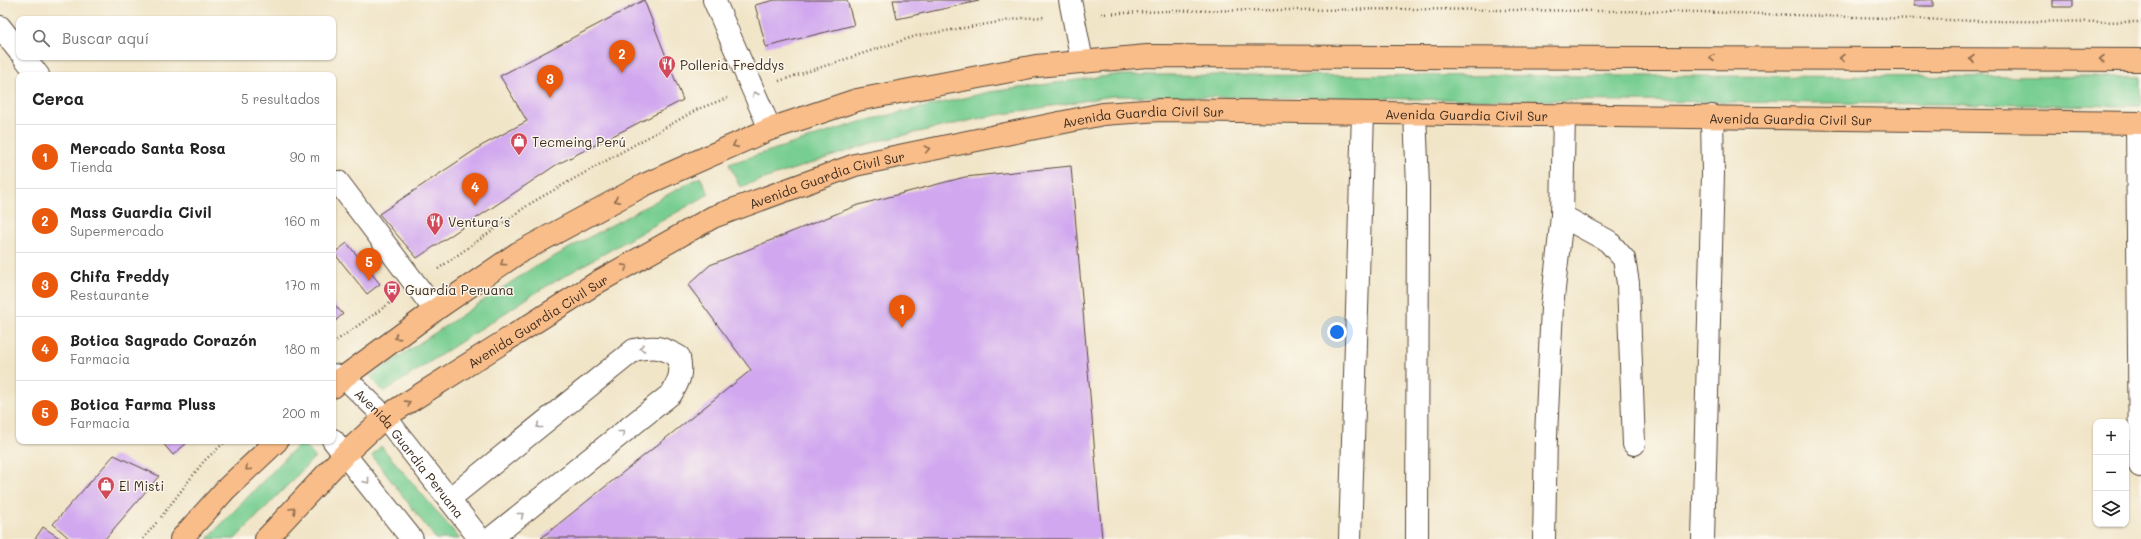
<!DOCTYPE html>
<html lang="es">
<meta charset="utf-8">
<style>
:root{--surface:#fff;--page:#f6f6f6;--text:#222;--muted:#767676;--line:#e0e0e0;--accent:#ea580c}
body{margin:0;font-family:Mali,sans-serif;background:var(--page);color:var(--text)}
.controls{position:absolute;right:12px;bottom:12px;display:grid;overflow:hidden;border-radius:8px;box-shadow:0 1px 3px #0004}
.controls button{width:36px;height:36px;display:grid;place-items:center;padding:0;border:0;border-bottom:1px solid var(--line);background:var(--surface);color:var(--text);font:20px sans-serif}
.you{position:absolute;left:1337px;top:332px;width:14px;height:14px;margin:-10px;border:3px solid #fff;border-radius:50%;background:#1a73e8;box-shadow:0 0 0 6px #1a73e833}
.badge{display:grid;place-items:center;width:26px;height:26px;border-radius:50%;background:var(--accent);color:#fff;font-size:13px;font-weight:700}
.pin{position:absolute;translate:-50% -33px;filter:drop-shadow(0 1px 2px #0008)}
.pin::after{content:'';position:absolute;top:21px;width:14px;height:12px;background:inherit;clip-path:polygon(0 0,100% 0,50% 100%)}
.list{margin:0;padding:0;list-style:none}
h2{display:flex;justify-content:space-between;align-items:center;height:52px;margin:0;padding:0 16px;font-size:17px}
h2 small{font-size:13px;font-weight:400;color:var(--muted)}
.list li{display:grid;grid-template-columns:26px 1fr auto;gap:12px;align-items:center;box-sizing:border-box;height:64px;padding:0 16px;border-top:1px solid var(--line)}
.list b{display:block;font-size:15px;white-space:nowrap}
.list p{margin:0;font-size:13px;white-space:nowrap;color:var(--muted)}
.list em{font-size:13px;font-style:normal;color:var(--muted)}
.icon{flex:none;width:22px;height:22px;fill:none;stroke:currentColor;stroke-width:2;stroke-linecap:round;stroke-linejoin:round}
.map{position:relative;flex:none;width:2141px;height:539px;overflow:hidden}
.search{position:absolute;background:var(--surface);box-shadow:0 1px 3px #0004;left:16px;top:16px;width:320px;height:44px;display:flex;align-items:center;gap:10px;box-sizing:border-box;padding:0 14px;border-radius:8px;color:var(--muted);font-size:15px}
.panel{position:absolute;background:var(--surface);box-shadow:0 1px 3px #0004;left:16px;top:72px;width:320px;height:372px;border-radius:8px}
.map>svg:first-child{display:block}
.green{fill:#78ce92;stroke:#5a7c58}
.building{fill:#d1a8ef}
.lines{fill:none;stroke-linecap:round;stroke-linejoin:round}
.minor-casing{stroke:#564638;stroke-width:24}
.major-casing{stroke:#564638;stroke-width:24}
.path{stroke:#564638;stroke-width:2.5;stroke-dasharray:1 3;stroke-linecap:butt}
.minor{stroke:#fff;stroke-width:22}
.major{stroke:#f8bd89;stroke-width:22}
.oneway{stroke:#906c4e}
.oneway2{stroke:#a79f9a}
.labels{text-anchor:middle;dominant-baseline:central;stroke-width:3;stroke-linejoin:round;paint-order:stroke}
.poi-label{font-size:13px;fill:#3b2a1e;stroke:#fbf7ec;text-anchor:start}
.street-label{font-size:13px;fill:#3b2a1e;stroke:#fbf7ec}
</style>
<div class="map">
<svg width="2141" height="539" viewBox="0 0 2141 539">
<rect width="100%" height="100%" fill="#fbf7ec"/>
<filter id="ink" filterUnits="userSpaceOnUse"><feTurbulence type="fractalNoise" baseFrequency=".025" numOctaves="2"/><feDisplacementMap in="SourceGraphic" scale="8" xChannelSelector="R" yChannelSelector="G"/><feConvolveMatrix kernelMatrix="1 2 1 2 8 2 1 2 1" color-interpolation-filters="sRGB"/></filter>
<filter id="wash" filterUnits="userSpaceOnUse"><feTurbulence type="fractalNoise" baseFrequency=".012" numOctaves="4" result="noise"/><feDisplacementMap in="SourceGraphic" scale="16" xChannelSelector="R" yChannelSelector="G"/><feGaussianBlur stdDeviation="0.9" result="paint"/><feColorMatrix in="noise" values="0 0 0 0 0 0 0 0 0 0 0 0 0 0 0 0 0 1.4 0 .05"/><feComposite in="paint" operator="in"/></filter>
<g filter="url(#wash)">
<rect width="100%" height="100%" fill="#f1e5c8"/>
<path class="green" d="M1115,75L2141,77V106L1112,96L986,117L878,141L740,187L729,164L860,122L989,92Z
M700,177L709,194L540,290L384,392L370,376L531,269Z
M302,441L315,457L235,539H207Z
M381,446L460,539H436L372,456Z"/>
<g id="blocks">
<path class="building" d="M644,0L683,100L556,165L417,258L379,214L481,146L527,121L500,76Z
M775,0H847L854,25L766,47L755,5Z
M893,0H979V1L897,19Z
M1914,0H1933V6H1914Z
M2053,0H2073V7H2053Z
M1071,166L1102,539L541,538L751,370L688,285L710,265L858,205L965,177Z
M347,243L380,284L367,294L334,253Z
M333,303L343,314L333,323Z
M161,441H189L173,455Z
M114,455L159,476L105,539H70L53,524Z
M43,527L61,539H35Z"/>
</g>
</g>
<g filter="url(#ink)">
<use href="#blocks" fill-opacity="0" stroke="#564638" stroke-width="1"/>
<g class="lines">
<g class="minor-casing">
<g id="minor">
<path d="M714,0L770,129"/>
<path d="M1070,0L1082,61"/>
<path d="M0,27L19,51"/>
<path d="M24,57L38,75"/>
<path d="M1415,113L1418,186L1417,539"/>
<path d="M2137,123L2140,466"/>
<path d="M338,182L435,310"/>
<path d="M1562,216L1608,241L1624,259L1628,283L1634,444"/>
<path id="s1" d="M333,375L344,377L385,417L480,539"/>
<path d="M333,440L412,539"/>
<path d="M449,499L634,350C653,346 661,346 679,357C682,373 680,380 671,394L490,539"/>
<path d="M1350,539L1363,113"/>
<path d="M1544,539L1546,436L1552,307L1562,216L1564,115"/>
<path d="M1703,539L1713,174L1712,116"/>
</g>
</g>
<g class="major-casing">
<g id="major">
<path d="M333,387L344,377L435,310L518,253L644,185L770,129L857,100L1036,66L1147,56L2141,60"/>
<path d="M181,539L226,489L277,441"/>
<path id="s2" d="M266,539L345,454L385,417L598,282L713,217L855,165L1103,114L1160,110L2141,123"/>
</g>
</g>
<path class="path" d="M1101,14L1167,11L1412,9L1701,12L1979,21L2141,22
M779,81L916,36L1023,18L1046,17
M438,269L531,203L698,109L727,98
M333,343L393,301
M161,517L204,461L226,441
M143,539L157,522"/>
<use href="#minor" class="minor"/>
<use href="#major" class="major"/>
</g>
<defs><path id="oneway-chevron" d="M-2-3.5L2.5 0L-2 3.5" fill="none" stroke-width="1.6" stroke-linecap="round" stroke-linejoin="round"/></defs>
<g class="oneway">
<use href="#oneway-chevron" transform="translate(1712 58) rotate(-180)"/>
<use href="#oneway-chevron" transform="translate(1842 58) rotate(-180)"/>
<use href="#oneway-chevron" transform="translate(1972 59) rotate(-180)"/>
<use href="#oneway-chevron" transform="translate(2102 59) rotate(-180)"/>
<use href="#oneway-chevron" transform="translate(735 145) rotate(156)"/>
<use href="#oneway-chevron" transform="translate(927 149) rotate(-12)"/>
<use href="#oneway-chevron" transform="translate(617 200) rotate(152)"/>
<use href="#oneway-chevron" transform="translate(503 263) rotate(146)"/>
<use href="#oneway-chevron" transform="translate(625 267) rotate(-29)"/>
<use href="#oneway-chevron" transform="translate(397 337) rotate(144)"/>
<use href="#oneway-chevron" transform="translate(408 403) rotate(-32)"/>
<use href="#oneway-chevron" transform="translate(248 468) rotate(137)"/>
<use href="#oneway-chevron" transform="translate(293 510) rotate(-47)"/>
</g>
<g class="oneway2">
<use href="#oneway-chevron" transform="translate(755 94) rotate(-113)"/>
<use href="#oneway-chevron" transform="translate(642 348) rotate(169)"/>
<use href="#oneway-chevron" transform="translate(539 426) rotate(141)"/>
<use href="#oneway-chevron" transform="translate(622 433) rotate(-39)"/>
<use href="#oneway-chevron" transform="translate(367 481) rotate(52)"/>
<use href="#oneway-chevron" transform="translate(521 515) rotate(-39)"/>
</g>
</g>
<defs>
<g id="restaurant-pin" transform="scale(0.9)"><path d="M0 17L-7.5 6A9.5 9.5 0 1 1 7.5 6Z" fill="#d1495b" stroke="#fbf7ec"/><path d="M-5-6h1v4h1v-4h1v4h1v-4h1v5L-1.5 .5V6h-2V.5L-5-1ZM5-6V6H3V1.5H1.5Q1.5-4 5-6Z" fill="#fff"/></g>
<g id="shop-pin" transform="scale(0.9)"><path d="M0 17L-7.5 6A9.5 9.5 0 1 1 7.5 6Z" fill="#d1495b" stroke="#fbf7ec"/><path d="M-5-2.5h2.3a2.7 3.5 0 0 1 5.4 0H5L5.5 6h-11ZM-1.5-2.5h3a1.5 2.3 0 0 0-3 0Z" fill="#fff"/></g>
<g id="bus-pin" transform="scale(0.9)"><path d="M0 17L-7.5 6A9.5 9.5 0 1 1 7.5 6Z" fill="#d1495b" stroke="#fbf7ec"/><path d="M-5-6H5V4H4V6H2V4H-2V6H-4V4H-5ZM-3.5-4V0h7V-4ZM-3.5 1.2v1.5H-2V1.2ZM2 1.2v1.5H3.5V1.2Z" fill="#fff"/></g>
</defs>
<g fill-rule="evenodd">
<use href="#restaurant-pin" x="667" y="64"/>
<use href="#shop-pin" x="519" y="141"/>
<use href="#restaurant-pin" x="435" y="221"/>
<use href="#bus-pin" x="392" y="289"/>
<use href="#shop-pin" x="106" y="485"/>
</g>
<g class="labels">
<g class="poi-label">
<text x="680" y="64">Polleria Freddys</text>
<text x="532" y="141">Tecmeing Perú</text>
<text x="448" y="221">Ventura´s</text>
<text x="405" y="289">Guardia Peruana</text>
<text x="119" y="485">El Misti</text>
</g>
<g class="street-label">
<text stroke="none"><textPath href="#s2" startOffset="1323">Avenida Guardia Civil Sur</textPath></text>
<text stroke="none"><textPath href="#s2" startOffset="999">Avenida Guardia Civil Sur</textPath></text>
<text stroke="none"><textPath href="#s2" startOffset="1647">Avenida Guardia Civil Sur</textPath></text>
<text stroke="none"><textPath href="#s2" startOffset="675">Avenida Guardia Civil Sur</textPath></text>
<text stroke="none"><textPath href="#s2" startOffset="351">Avenida Guardia Civil Sur</textPath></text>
<text stroke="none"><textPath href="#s1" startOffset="112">Avenida Guardia Peruana</textPath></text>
</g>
</g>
</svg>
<div class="controls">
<button>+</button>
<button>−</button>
<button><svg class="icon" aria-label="layers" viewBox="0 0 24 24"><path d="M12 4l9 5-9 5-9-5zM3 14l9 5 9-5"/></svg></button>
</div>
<div class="you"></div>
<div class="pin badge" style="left:902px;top:328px">1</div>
<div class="pin badge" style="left:622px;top:73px">2</div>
<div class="pin badge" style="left:550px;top:98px">3</div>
<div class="pin badge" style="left:475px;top:206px">4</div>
<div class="pin badge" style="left:369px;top:281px">5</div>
<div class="search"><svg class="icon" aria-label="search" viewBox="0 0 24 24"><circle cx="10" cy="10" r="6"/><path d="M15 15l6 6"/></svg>Buscar aquí</div>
<section class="panel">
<h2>Cerca<small>5 resultados</small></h2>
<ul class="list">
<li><span class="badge">1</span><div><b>Mercado Santa Rosa</b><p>Tienda</p></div><em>90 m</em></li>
<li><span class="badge">2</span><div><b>Mass Guardia Civil</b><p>Supermercado</p></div><em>160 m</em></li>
<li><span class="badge">3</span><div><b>Chifa Freddy</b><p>Restaurante</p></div><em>170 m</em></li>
<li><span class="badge">4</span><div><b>Botica Sagrado Corazón</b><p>Farmacia</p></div><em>180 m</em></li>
<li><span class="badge">5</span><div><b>Botica Farma Pluss</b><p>Farmacia</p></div><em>200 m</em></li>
</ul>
</section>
</div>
